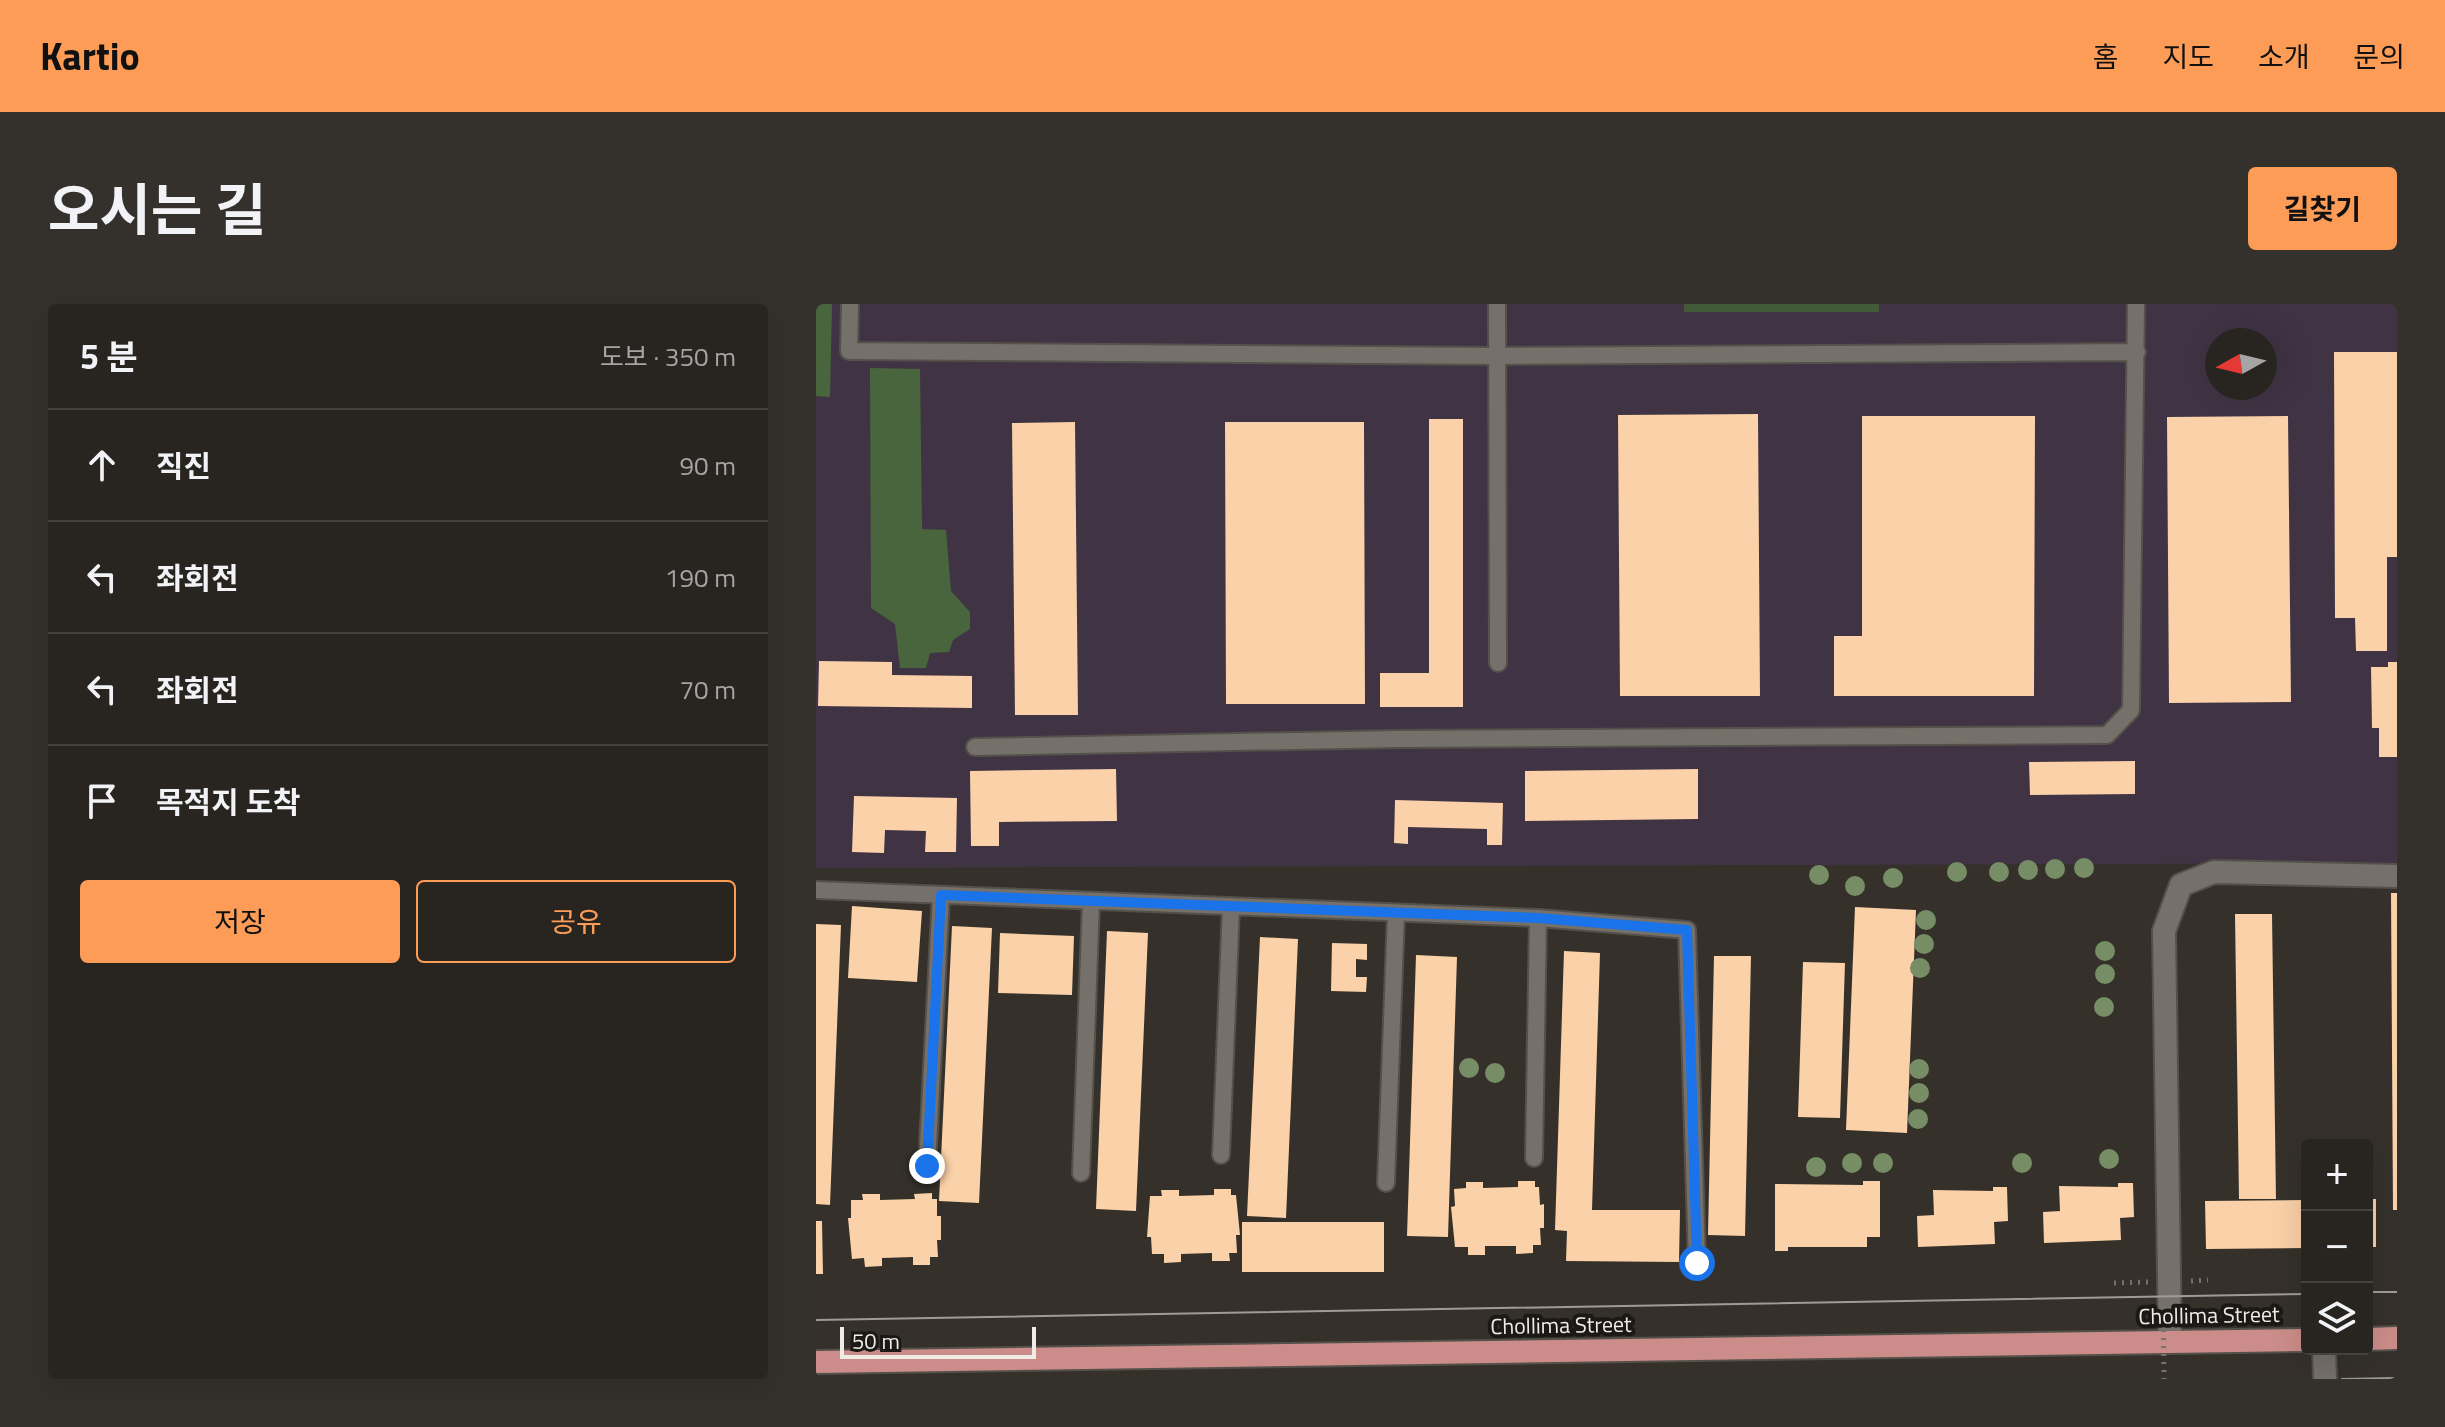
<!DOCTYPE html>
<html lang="ko">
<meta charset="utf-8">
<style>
:root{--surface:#282520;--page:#34312d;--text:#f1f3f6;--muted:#a5a5a5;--line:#44423e;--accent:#fd9c56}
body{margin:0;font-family:"Titillium Web","Noto Sans KR",sans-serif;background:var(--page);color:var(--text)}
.controls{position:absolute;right:24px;bottom:24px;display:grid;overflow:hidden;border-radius:8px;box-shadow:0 8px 32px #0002}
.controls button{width:72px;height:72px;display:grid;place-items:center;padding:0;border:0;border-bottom:2px solid var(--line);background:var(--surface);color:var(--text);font:40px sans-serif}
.compass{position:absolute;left:1389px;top:24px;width:72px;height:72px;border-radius:50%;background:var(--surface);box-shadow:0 8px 32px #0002;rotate:262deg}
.scale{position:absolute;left:24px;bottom:20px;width:196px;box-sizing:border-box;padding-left:8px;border:4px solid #efece8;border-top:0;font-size:22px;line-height:28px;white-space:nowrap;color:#efece8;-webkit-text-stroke:6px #1b1916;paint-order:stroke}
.stop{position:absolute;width:24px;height:24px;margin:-18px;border:6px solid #1a73e8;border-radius:50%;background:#fff}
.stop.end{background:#1a73e8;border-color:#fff;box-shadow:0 2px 8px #0008}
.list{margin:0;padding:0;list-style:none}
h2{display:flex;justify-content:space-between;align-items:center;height:104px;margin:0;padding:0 32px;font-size:34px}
h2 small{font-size:26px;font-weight:400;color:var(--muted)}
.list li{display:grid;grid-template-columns:52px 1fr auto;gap:24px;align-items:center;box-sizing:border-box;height:112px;padding:0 32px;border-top:2px solid var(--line)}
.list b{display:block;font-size:30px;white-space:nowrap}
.list em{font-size:26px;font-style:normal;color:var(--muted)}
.actions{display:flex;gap:16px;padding:24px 32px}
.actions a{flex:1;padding:18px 0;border:2px solid var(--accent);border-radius:8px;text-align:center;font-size:28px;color:var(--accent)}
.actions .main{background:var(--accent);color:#111}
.icon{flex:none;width:44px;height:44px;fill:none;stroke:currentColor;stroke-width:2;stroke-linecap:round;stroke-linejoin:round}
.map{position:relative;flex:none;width:1581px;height:1075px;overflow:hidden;border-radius:8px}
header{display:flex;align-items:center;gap:48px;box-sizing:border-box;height:112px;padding:0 40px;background:var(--accent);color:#111}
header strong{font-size:38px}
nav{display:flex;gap:44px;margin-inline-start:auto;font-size:28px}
.intro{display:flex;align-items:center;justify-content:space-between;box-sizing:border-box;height:192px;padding:0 48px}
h1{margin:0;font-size:56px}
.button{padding:20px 36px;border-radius:8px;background:var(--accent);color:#111;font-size:28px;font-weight:700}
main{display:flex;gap:48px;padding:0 48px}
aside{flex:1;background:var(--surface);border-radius:8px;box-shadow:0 8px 32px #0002}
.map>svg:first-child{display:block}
.industrial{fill:#403444;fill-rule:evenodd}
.green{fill:#435a39}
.forest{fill:#49653d}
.building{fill:#fad1a8}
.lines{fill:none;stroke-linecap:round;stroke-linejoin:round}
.service-casing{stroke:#54504a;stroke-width:20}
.minor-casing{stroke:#54504a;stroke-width:26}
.trunk-casing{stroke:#54504a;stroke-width:26}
.path{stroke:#76726c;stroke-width:5;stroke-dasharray:2 6;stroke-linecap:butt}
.service{stroke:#757069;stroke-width:16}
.minor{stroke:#757069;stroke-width:22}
.trunk{stroke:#cc8d8a;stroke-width:22}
.tram{stroke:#9f9c97;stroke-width:2}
.path-bridge{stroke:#76726c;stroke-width:5;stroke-dasharray:2 6;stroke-linecap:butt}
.tree{fill:#768d66}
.route{stroke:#1a73e8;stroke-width:10}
.labels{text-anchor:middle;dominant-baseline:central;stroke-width:8;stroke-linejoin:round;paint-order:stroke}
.street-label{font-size:22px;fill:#efece8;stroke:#1b1916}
</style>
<header>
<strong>Kartio</strong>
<nav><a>홈</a><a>지도</a><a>소개</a><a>문의</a></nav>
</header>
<div class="intro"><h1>오시는 길</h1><a class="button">길찾기</a></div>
<main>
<aside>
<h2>5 분<small>도보 · 350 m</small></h2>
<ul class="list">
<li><svg class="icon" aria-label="ahead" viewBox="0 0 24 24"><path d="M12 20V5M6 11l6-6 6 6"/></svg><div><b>직진</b></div><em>90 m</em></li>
<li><svg class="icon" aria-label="left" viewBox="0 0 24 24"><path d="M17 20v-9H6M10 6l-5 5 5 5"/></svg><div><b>좌회전</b></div><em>190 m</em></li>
<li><svg class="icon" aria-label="left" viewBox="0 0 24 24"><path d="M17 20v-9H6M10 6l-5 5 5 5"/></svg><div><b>좌회전</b></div><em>70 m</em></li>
<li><svg class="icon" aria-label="arrive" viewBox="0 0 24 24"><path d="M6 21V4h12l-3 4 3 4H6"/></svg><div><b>목적지 도착</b></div></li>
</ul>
<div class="actions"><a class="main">저장</a><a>공유</a></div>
</aside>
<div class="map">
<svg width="1581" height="1075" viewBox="0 0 1581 1075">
<rect width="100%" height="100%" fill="#35312a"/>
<path class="industrial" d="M0,0H1581V559L0,564ZM1401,36H1449V84H1401Z"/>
<path class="green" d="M868,0H1063V8H868Z"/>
<path class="forest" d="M0,0H16L14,93L0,92Z
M54,64L104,65L106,225L130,226L135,287L154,308V325L137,336L133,348L114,349L110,364H84L79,320L55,304Z"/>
<path class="building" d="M1518,48H1581V253H1571V347H1540L1539,314H1519Z
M942,110L944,392H804L802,111Z
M1046,112H1219L1218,392H1018V332H1046Z
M1472,112L1475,398L1353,399L1351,113Z
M613,115H647V403H564V369H613Z
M259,118L262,411H199L196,119Z
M409,118H548L549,400H410Z
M3,357L76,358V371L156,372V404L2,402Z
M1572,358H1581V453H1563V424H1556L1555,363H1572Z
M1319,457V490L1214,491L1213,458Z
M300,465L301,517L183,518V542H155L154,467Z
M882,465V515L709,517V467Z
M38,492L141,494L140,548H109L110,527L69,526L68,549L36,548Z
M579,496L687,499L686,541H671V525L592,523V540L578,539Z
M1575,589H1581V906H1577Z
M36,602L106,607L101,678L32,674Z
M1039,603L1100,606L1091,829L1030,826Z
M1419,610H1456L1460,895H1423Z
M0,620L25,621L14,901L0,900Z
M136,622L176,624L163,899L123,897Z
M291,627L332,629L320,907L280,905Z
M184,629L258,632L256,691L182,689Z
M444,633L482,635L470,914L431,912Z
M516,639L551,640V656L540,655V673H551L550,688L515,687Z
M748,647L784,649L776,906H864L863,958L750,957L751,927L739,926Z
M600,651L641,653L632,933L591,932Z
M898,652H935L929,932L892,931Z
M987,658L1029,659L1024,814L982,813Z
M702,877H719V883H723L724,901L728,900V924H724L725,941H717V949L700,950V942H669V951H652V943H639L635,903L639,902L638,885L650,884V878H667V884L702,883Z
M1047,877H1064V933H1051V943H972V947H959V880L1047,881Z
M1302,879H1317L1318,913L1304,914L1305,936L1228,939L1227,908L1244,907L1243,882L1302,883Z
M1177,883H1191L1192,917L1178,918L1179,940L1102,943L1101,912L1118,911L1117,886L1177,887Z
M398,885H415V891H420L424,931H420L421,949H413L414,957H396V949L365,950V958L348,959V950H336L335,933H331L334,892H346L345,886H363V892L398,891Z
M116,889V895H121V912H125V936H121L122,953H114V961H97V953L66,954V962L49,963L48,954L36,955L32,914H35V896H47L46,890H64V896L99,895L98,890Z
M1551,895H1560V943H1551Z
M1491,896V944L1390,945L1389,897Z
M0,917H6L7,970H0Z
M426,918H568V968H426Z"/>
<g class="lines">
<g class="service-casing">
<path id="service" d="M34,0L33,47L681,52L1321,48
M681,0L682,359
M159,443L581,435L1291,431L1315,406L1320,0
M0,586L722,614L871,626L881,959
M405,851L415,602
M718,854L722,614
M111,862L125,591
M265,869L275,597
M570,879L580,609"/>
</g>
<g class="minor-casing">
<path id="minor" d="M1354,1038L1348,627L1365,581L1398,568L1581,572
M1508,1045L1509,1075"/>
</g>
<g class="trunk-casing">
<path id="trunk" d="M1551,1035L1581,1034
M0,1058L1491,1036"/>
</g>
<path class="path" d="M1375,977L1392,976
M1298,979L1333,978"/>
<use href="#service" class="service"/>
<use href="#minor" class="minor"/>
<use href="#trunk" class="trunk"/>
<path class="tram" d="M1551,988H1581
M0,1016L1491,990
M1526,1075L1581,1074"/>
<path class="path-bridge" d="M1347,978L1348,1075"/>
</g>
<g class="tree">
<circle cx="1268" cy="564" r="10"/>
<circle cx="1239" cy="565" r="10"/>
<circle cx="1212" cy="566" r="10"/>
<circle cx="1141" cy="568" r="10"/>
<circle cx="1183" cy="568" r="10"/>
<circle cx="1003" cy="571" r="10"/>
<circle cx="1077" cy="574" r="10"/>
<circle cx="1039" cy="582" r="10"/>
<circle cx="1110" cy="616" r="10"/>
<circle cx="1108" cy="640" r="10"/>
<circle cx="1289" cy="647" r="10"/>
<circle cx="1104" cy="664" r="10"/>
<circle cx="1289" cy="670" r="10"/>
<circle cx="1288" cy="703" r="10"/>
<circle cx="653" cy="764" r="10"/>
<circle cx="1103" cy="765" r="10"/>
<circle cx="679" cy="769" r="10"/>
<circle cx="1103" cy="789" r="10"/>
<circle cx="1102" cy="815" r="10"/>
<circle cx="1293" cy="855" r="10"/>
<circle cx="1036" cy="859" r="10"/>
<circle cx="1067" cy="859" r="10"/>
<circle cx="1206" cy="859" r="10"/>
<circle cx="1000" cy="863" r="10"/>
</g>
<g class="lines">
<path class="route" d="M111,862L125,591L722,614L871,626L881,959"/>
</g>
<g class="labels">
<g class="street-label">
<text transform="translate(1393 1011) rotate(-1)">Chollima Street</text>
<text transform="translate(745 1021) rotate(-1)">Chollima Street</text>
</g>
</g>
</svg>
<div class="controls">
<button>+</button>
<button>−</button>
<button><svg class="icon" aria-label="layers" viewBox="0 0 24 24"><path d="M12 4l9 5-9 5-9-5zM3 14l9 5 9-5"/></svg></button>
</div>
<svg class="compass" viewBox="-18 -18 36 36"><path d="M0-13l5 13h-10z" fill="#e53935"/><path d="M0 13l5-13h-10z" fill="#a5a5a5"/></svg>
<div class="scale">50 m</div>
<div class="stop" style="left:881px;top:959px"></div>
<div class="stop end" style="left:111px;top:862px"></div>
</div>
</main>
